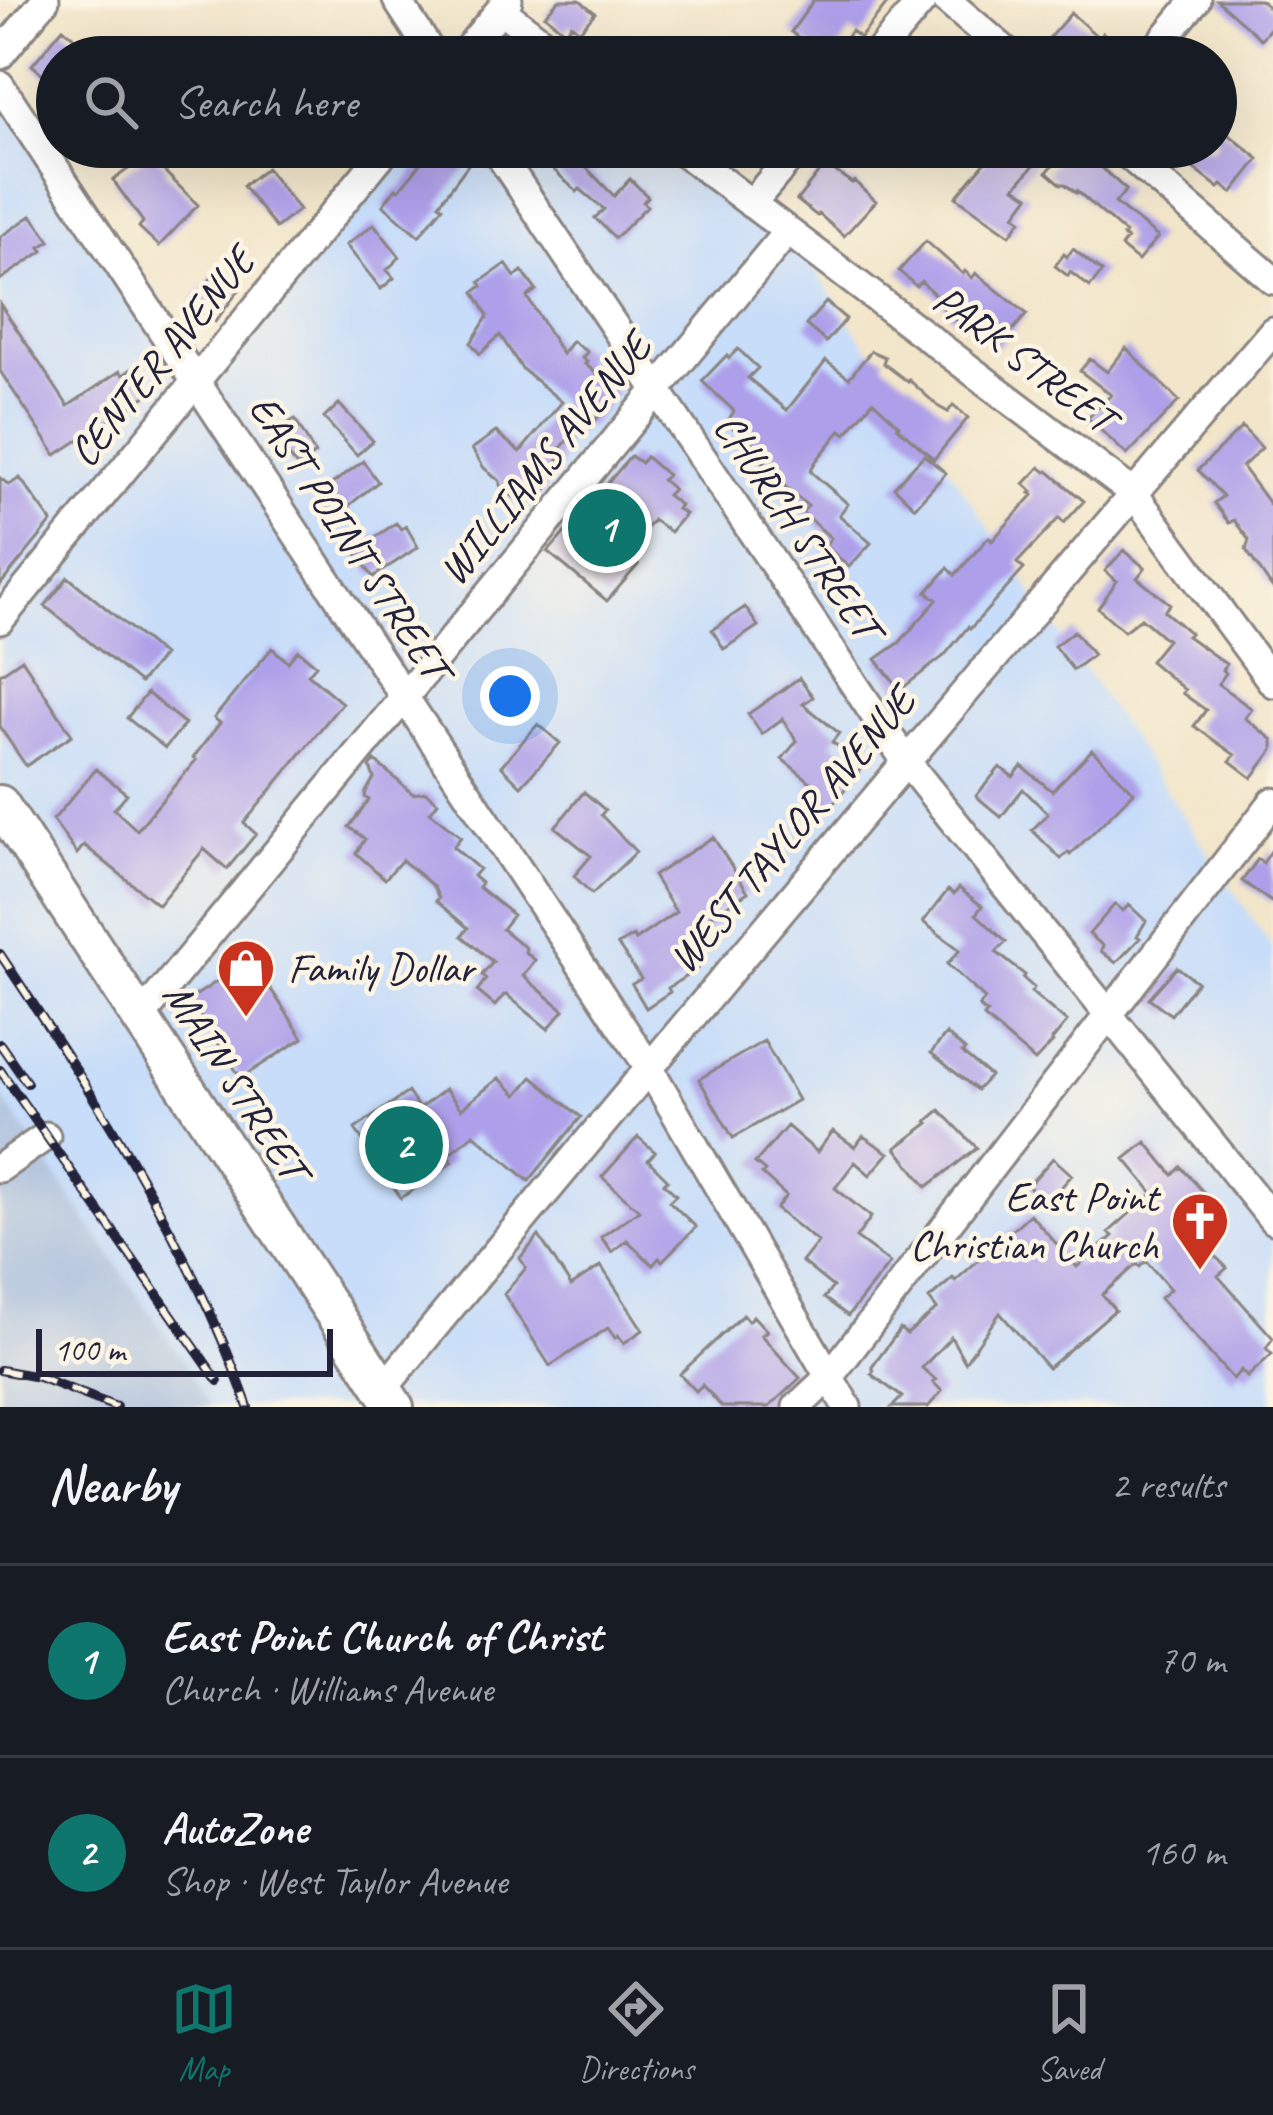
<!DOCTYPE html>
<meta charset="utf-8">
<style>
:root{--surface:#171b24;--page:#242831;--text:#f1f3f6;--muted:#9ea1a6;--line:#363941;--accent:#0f766e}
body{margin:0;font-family:Caveat,sans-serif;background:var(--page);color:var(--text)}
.scale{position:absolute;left:36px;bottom:30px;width:297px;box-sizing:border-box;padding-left:12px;border:6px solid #22223b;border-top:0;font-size:33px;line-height:42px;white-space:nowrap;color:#22223b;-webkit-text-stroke:9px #fcf5e5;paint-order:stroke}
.you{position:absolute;left:510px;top:696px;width:42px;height:42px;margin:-30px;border:9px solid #fff;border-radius:50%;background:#1a73e8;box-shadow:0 0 0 18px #1a73e833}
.badge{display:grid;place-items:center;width:78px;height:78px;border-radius:50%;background:var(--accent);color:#fff;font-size:39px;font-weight:700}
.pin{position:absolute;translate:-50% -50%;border:6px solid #fff;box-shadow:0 3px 12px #0006}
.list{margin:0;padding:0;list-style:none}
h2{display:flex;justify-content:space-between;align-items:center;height:156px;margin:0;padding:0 48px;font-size:51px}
h2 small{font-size:39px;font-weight:400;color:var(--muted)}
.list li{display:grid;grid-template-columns:78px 1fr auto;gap:36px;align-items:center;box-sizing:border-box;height:192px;padding:0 48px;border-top:3px solid var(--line)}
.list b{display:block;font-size:45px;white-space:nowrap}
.list p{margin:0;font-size:39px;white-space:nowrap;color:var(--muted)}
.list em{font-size:39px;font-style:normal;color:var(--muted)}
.icon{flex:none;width:66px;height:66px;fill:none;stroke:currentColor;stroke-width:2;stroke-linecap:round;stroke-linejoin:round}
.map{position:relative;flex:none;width:1273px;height:1407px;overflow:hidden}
.search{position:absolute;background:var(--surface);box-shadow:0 12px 48px #0002;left:36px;right:36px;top:36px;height:132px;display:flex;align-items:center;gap:30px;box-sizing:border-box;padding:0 42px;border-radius:66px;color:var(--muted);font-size:45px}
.sheet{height:540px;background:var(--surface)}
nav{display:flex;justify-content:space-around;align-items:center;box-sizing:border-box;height:168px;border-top:3px solid var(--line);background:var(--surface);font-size:33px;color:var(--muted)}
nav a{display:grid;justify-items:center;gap:6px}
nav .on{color:var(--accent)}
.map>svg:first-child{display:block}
.built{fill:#c7ddf9}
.industrial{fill:#b5c6de}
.building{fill:#ad9fe9}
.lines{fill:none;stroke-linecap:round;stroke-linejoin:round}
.minor-casing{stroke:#8a8482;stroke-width:33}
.major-casing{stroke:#8a8482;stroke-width:42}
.minor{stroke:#fff;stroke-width:27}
.major{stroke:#fff;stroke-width:36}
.rail-casing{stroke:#22223b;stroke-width:10}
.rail{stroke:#fcf5e5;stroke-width:6;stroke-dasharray:18;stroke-linecap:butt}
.labels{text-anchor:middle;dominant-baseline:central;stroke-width:9;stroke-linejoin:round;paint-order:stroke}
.street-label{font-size:42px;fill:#22223b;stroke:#fcf5e5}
.poi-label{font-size:42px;fill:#22223b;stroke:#fcf5e5;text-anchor:start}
</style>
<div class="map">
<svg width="1273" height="1407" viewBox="0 0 1273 1407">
<rect width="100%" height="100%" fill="#fcf5e5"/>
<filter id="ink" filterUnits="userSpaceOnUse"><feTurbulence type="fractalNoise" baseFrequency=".00833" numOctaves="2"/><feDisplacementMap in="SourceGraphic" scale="24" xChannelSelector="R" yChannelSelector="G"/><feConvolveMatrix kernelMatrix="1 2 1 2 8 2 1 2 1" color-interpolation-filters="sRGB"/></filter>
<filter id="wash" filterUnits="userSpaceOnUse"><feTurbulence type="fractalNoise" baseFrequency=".004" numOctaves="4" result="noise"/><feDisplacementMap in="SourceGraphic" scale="48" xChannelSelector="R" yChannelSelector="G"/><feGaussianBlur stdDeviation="2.7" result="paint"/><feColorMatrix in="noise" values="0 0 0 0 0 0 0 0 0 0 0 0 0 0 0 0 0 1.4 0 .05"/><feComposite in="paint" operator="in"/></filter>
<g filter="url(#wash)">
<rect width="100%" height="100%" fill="#f2e5c9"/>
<path class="built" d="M0,86L202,354L389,147H678L786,227L1273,949V1407H0Z"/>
<path class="industrial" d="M0,1094L188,1368L210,1407H0Z"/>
<g id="blocks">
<path class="building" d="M559,0H580L595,13L579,31L571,24L565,32L545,15Z
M814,0H890L860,38L851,31L832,57H824L791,32Z
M1217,0H1260L1273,11V25L1261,39Z
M1071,13L1099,38L1103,33L1115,43L1103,57H1058L1043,45Z
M63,28L84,46L75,57H57V86L32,65Z
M1216,124L1259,159L1232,193L1222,185L1219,188L1166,147H1216Z
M427,147H459L468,155L465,158L470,162L439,204L443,207L419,236L383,205L396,188L399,190L422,162L418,159Z
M530,147H566L614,196L630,179L648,197L643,202L647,206L615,238L595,218L604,209L580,189L577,192Z
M971,147H1017L1036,163L1015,187L1029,196L1015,215L1021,220L1010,235L956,197L987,160Z
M1068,147L1079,153L1082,150L1126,190L1115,203L1158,237L1138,261L1121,247L1127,239L1123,236L1125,233L1077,191L1076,193L1065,184H1061L1047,172Z
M153,151L167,169L164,171L198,205L159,246L139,227L143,222L113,180Z
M825,164L852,183L854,181L876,201L844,236L819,214L817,216L797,200Z
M266,168L299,210L276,228L243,186Z
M32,215L50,241L40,247L43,251L0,280V237Z
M374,224L400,257L387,270L394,278L381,289L346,245Z
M926,241L963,274L965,271L972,278L976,273L1027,314L1001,343L995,347L962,318L959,322L944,309L947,307L921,281L916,286L899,271Z
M1073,249L1102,272L1090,287L1070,272L1068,276L1055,266L1064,254L1067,257Z
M506,264L515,277L522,271L536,290L527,297L562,354L572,341L587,352L582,358L587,362L585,364L617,391L590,428L583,422L560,449L563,452L558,459L562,463L544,486L547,488L534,503L530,499L524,506L500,485V481L484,468L472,449L496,432L520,452L562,402L522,369L500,335L480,354L471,343L488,316L474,292L482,286L480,282Z
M216,272L239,290L215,322L191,304Z
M826,302L846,319L826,342L806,325Z
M0,304L68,406L120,371L123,375L133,368L150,393L56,455L0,371Z
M1126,348L1179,401L1127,455L1088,418L1111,395L1080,371L1090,359L1107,372Z
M738,349L758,368L748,378L787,410L826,361L849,378L871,351L885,357L883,363L908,382L909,380L939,407L948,412L953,405L968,418L934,459L897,427L899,425L873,401L846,434L841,430L816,461L810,471L848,504L839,515L871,543L849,567L825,545L831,538L802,512L808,506L761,466L769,456L727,423L734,411L702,381L727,355L729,358Z
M339,404L373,441L357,455L324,418Z
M295,419L315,454L297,467L275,435L280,432L278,430Z
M1242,427L1262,448L1242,467L1273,509V589L1246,550L1249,540L1234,520L1229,523L1214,503L1223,496L1198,470Z
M924,455L946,473L915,507L894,487Z
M631,456L641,463L646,457L667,475L662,480L673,489L667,495L680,505L677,509L685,514L670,532L653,520L623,554L638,565L607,601L548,552Z
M363,461L378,482L347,507L350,511L336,521L317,495Z
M1040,467L1046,472L1048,471L1084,501L1064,523L1059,518L1017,563L1024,569L970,629L968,627L944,656L900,690L876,659L899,643L937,600L927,592L948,568L955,575L989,537L992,541L1033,495L1030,493L1032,491L1024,484Z
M0,478L9,485L20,478L52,522L0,585Z
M396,523L401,529L406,526L418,547L373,577L355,551Z
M1124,550L1145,568L1137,578L1170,604L1164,611L1190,633L1187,636L1226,664L1222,670L1226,673L1218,684L1252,709L1245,718L1273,740V750L1252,778L1230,761L1235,755L1194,726L1206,710L1182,693L1185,690L1150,661L1167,640L1141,618L1124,631L1098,608L1117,581L1105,571Z
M68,577L163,655L140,683L45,606Z
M745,607L758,626L724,649L712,630Z
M1074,631L1093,655L1073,670L1054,646Z
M272,648L288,662L298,650L316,665L308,674L342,703L244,823L256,834L227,869L204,849L158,905L84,845L77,854L53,820L96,769L127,794L114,809L137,830L196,760L193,758L220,723L214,718Z
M22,659L72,735L26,766L0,727V674Z
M799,678L813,697L803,704L839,733L832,742L864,765L828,810L806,790L812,783L782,759L797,741L782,719L762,734L748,714Z
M147,693L185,724L165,748L127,718Z
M538,724L560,743L521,786L501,766Z
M1092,750L1134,792L1070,855L1068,852L1061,859L1032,830L1048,814L1023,789L1001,817L976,796L1000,767L1013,777L1022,766L1052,791Z
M375,761L413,794L426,792L438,802L430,812L461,837L453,847L479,869L473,876L481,883L478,887L513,915L502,929L526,948L525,952L535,960L523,976L564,1010L548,1029L507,995H504L495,1006L477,991L486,979L482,975L493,962L462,936L468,928L436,901L439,898L433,886L402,860L385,879L356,853L365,839L349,827L369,800L365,797L366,792L374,778L370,767Z
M584,792L605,810L601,815L636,852L592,894L574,876L591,856L555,827Z
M713,837L748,892L711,915L717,925L683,948L697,969L668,988L670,992L646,1008L632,984L641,979L618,945L633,936L635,940L676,912L653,876Z
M1273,848V903L1242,881L1258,859L1263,863Z
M959,888L982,906L976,914L1006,942L996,952L1025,975L1023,978L1034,988L1031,992L1067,1022L1052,1040L1053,1042L1035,1061L984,1017L987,1013L979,1007L985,999L947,964L960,950L923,922L948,890L954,894Z
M1115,904L1123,911L1129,905L1146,921L1137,936L1140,938L1116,963L1101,951L1103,946L1089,934Z
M251,959L303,1038L241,1078L189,1000Z
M1177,967L1197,982L1171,1015L1149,998Z
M946,1034L965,1050L962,1053L990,1076L977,1090L931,1053Z
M764,1041L798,1100L733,1138L699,1079Z
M532,1077L581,1117L529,1181L474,1134L448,1155L452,1162L401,1198L355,1129L408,1092L419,1109L445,1089L461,1109L499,1078L517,1095Z
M940,1110L977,1148L927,1187L896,1148L929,1123L927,1121Z
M787,1126L817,1152L833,1131L855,1147L863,1136L889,1153L870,1175L855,1162L835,1188L871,1217L856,1238L890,1263L848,1316L824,1298L833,1287L802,1262L818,1242L776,1209L786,1196L762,1174L765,1171L755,1163Z
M638,1137L655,1152L648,1160L668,1180L664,1183L676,1195L669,1201L696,1227L662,1261L659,1258L653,1265L627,1240L612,1252L601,1237L639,1210L602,1177Z
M1146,1142L1173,1175L1181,1167L1212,1202L1185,1226L1227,1268L1218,1276L1273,1338L1266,1348L1272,1354L1247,1377L1241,1370L1233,1379L1160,1298L1170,1289L1146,1261L1140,1267L1137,1264L1102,1295L1115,1310L1048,1368L1000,1313L965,1362L951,1337L922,1368L936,1380L933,1382L942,1391L928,1407H892L902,1397L871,1374L874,1371L872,1367L900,1329L907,1334L937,1309L929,1299L953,1278L955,1281L1030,1214L1077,1267L1113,1236L1109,1232L1153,1193L1125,1159Z
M1053,1158L1072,1175L1047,1203L1028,1186Z
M539,1236L571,1286L601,1266L643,1330L624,1343L618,1335L615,1338L608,1328L550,1366L504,1294L526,1268L520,1258Z
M743,1315L748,1321L753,1316L767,1331L761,1335L800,1378L769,1407H722L702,1385L696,1391L680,1374Z"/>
</g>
</g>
<g filter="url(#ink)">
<use href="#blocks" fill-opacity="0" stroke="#8a8482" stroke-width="3"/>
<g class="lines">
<g class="minor-casing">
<path id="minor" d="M397,0L434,57
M946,0L1013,57
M500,9L562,57
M0,55L45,0
M461,57L508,0
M875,57L923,0
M1149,57L1196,0
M0,85L648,1066L847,1407
M494,147L905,760L1273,1220
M677,147L1134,494L1273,683
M1119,147L1273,280
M751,204L799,147
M0,620L388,147
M140,1018L787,232
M0,1168L46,1136
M383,1389C676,1033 973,681 1273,331
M797,1407L829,1377L1273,802"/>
</g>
<g class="major-casing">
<path id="major" d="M0,804L395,1407"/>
</g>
<use href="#minor" class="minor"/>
<use href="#major" class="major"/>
<g class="rail-casing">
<path id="rail" d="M0,954C95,1096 191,1244 248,1407
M0,1044L27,1083
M0,1070L218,1381
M0,1370L39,1377L116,1407"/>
</g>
<use href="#rail" class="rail"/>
</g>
</g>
<defs>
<g id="shop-pin" transform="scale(3)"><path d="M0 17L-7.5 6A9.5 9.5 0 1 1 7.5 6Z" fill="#c8321e" stroke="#fcf5e5"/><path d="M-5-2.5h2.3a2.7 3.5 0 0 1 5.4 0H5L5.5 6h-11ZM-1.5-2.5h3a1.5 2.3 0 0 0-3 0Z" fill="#fff"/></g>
<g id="church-pin" transform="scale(3)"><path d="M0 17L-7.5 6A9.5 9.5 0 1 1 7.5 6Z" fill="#c8321e" stroke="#fcf5e5"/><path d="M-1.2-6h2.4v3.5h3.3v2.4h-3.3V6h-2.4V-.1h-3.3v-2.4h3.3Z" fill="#fff"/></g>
</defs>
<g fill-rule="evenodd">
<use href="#shop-pin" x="246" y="968"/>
<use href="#church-pin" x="1200" y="1221"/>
</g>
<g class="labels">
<g class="street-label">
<text transform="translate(162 357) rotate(-51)">CENTER AVENUE</text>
<text transform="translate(1024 359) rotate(37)">PARK STREET</text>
<text transform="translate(545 459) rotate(-51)">WILLIAMS AVENUE</text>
<text transform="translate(797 526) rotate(56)">CHURCH STREET</text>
<text transform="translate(349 537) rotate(57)">EAST POINT STREET</text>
<text transform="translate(792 830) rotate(-50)">WEST TAYLOR AVENUE</text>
<text transform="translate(235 1081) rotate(57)">MAIN STREET</text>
</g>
<g class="poi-label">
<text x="288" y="968">Family Dollar</text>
<text x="1158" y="1197" text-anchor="end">East Point<tspan x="1158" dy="48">Christian Church</tspan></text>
</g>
</g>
</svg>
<div class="scale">100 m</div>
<div class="you"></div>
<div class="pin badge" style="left:607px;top:528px">1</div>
<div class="pin badge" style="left:404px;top:1145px">2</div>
<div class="search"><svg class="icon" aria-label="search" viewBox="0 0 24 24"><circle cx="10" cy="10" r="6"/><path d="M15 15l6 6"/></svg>Search here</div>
</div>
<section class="sheet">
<h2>Nearby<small>2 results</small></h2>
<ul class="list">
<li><span class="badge">1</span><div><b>East Point Church of Christ</b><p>Church · Williams Avenue</p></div><em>70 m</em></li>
<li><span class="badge">2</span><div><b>AutoZone</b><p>Shop · West Taylor Avenue</p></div><em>160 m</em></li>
</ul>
</section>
<nav>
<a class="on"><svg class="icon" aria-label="map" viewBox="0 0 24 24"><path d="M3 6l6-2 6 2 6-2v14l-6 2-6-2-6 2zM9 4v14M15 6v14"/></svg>Map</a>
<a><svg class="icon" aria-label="directions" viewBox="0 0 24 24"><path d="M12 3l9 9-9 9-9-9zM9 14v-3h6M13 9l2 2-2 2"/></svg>Directions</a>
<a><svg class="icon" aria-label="saved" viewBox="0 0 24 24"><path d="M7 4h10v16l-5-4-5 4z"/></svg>Saved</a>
</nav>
